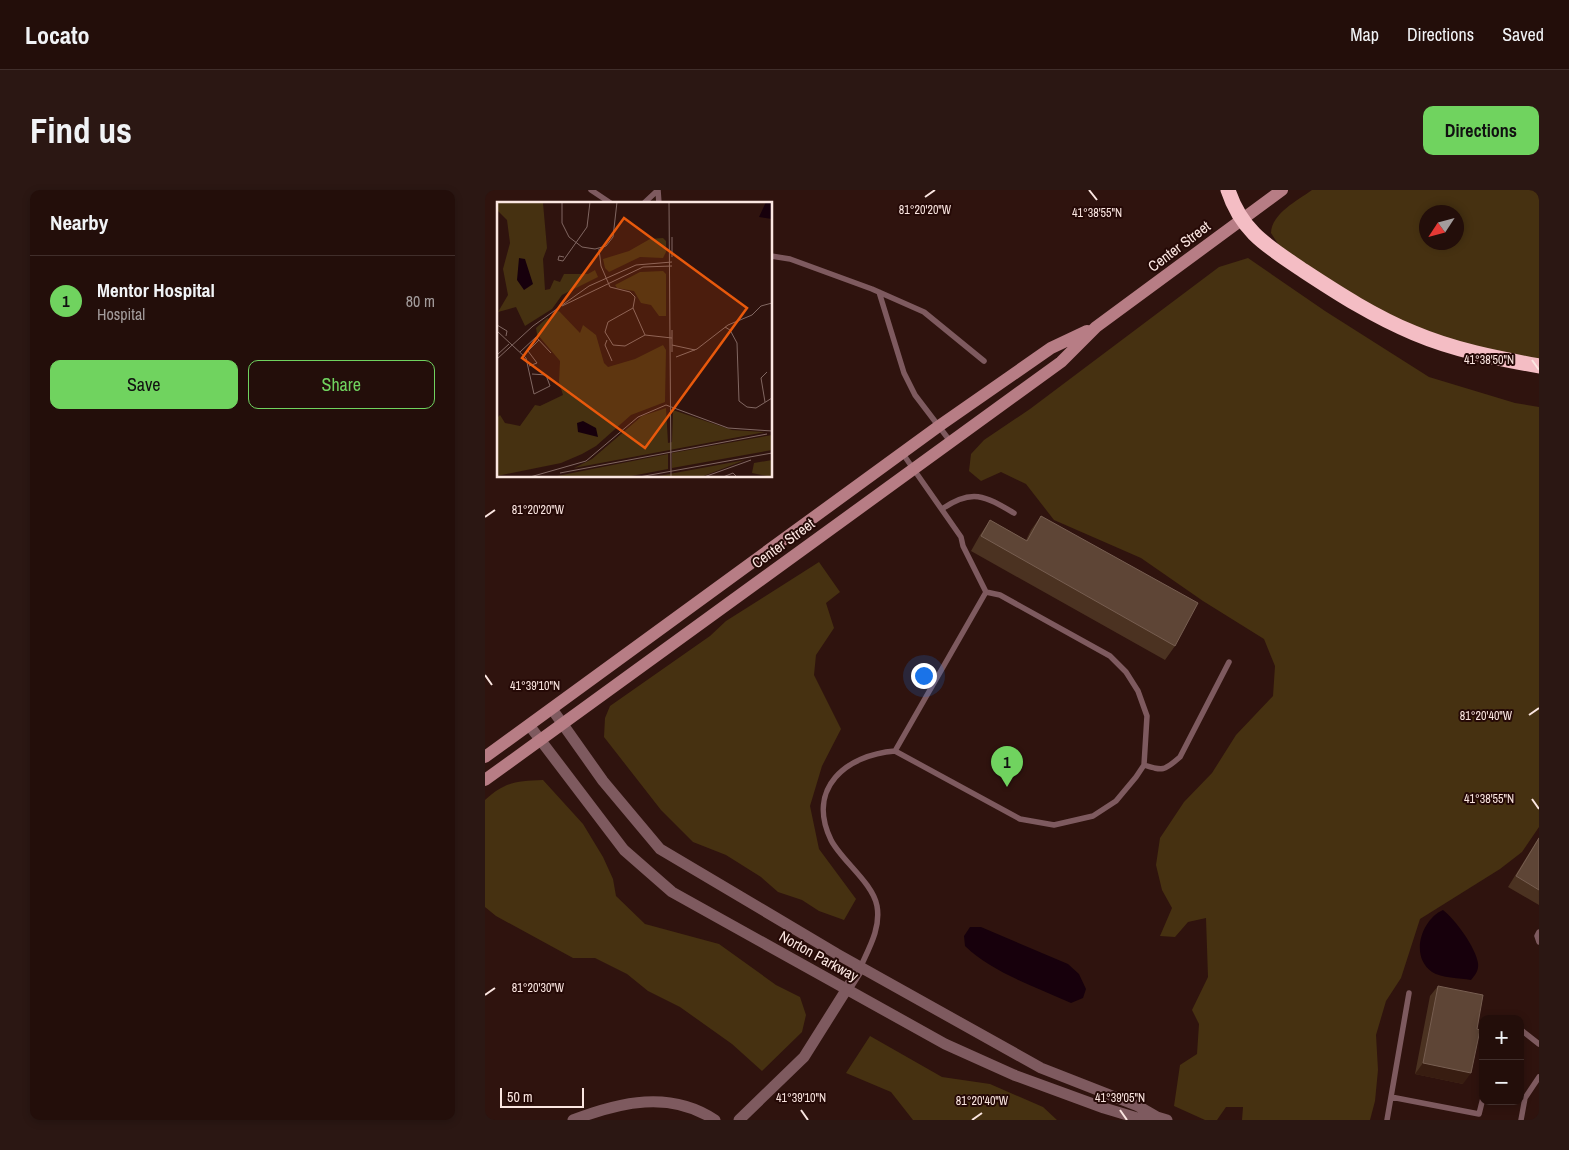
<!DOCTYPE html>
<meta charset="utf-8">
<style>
:root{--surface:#230e0a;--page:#2b1713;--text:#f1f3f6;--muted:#a39c9c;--line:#402e2b;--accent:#70d35f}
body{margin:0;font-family:"Archivo Narrow",sans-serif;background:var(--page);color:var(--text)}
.controls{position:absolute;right:15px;bottom:15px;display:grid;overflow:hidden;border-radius:10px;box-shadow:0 2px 8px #0003}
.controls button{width:45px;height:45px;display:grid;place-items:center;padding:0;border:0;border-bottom:1px solid var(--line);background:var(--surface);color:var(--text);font:25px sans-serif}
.compass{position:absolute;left:934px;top:15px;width:45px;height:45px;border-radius:50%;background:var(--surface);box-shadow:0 2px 8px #0003;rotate:234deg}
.scale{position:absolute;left:15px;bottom:12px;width:84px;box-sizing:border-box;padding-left:5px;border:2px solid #fbe6e1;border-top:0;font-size:14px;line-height:18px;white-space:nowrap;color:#fbe6e1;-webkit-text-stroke:4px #250906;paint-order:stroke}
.you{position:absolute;left:438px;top:485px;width:18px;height:18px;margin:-12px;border:4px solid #fff;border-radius:50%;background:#1a73e8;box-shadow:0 0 0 8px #1a73e833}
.badge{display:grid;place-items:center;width:32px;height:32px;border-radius:50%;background:var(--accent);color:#111;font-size:16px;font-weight:700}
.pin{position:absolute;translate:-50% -41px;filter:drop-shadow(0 1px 2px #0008)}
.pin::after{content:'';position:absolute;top:26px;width:18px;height:15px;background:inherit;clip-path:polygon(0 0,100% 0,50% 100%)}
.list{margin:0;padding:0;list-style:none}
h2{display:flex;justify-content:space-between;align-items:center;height:65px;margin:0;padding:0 20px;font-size:21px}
h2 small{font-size:16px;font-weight:400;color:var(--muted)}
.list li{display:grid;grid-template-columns:32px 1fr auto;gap:15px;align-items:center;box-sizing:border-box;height:90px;padding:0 20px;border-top:1px solid var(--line)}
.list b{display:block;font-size:19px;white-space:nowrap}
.list p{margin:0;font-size:16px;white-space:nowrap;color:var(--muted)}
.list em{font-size:16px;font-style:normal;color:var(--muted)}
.actions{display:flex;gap:10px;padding:15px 20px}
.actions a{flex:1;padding:11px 0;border:1px solid var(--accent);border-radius:10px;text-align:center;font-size:18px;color:var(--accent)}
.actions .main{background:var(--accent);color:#111}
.map{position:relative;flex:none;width:1054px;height:930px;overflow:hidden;border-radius:10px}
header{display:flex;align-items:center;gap:30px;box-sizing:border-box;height:70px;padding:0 25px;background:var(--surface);border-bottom:1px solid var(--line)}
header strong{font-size:24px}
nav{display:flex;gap:28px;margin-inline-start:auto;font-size:18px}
.intro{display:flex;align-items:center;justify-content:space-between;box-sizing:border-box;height:120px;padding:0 30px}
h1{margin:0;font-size:35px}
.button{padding:12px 22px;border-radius:10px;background:var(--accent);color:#111;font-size:18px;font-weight:700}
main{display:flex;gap:30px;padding:0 30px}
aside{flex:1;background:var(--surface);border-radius:10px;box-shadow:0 2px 8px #0003}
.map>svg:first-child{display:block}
.green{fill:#463111;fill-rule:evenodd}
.water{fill:#17000c}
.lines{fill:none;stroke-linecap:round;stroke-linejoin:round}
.service{stroke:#7e5a5f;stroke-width:5.5}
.minor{stroke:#7e5a5f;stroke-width:11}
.secondary{stroke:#b77d85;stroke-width:12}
.motorway{stroke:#f4bdc4;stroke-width:15}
.wall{fill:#4b3221}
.shaded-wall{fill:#381d11}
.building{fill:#5e4536;stroke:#775e51}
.ticks{fill:none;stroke:#fbe6e1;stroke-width:2}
.labels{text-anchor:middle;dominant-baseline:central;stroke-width:4;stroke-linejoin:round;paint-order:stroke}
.street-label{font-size:15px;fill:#fbe6e1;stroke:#250906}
.inset-road{fill:none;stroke:#816762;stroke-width:1}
.view{fill:#e8590c;fill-opacity:0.15;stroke:#e8590c;stroke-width:2.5}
.inset-edge{fill:none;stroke:#fbe6e1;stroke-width:2.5}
.ticks-label{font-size:12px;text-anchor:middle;fill:#fbe6e1;stroke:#250906;stroke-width:4;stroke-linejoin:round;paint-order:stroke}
</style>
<header>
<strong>Locato</strong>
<nav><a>Map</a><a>Directions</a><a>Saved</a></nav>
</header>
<div class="intro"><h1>Find us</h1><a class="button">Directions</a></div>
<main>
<aside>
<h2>Nearby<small></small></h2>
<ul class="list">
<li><span class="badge">1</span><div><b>Mentor Hospital</b><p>Hospital</p></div><em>80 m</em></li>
</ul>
<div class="actions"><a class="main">Save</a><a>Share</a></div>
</aside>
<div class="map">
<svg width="1054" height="930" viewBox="0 0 1054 930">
<rect width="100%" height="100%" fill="#2f130e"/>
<path class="green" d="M827,0H1054V170L978,154L911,129L846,92L795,57L786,43C787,23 812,11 827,0ZM942,22H972V52H942Z
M763,68L840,121L944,187L1030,213L1054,217V637L1037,662L1015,679L935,729L916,788L901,811L891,845L893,880L890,911L885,930H757L758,917H741L732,930H720L689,916L695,875L712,864L714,834L707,820L723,787L721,728L703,732L690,747L675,746L687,718L677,700L671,675L675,648L699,612L727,583L751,545L788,506L790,476L779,449L718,411L656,368L569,330L541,294L516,282L496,291L484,281L486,264L499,250L545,219L734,77Z
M334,372L355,402L341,413L349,438L331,465L329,485L356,539L337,576L325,616L334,659L371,709L359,730L334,721L317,710L293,702L276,687L241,665L208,652L176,620L119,547L120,528L125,516L225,446L241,431Z
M58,590L98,634L118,667L128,689L131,706L160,734L234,754L291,795L315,807L321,825L317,842L277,881L247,854L195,817L163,801L142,784L110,768H88L11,726L0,717V610C20,592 31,591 58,590Z
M385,846L457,887L505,894L558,917L572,930H428L406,902L361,883Z"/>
<path class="water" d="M958,720C970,729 991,758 993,773C994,781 990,785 986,790C975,788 956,788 947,782C924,766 937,729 958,720Z
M485,737H496L583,774L594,784L601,799L598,808L586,813C551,797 508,783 480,756L479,746Z"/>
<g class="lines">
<path class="service" d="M106,0L127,14
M173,0L174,14
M158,14L172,1
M286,66L305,69L387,99L439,122L499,171
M394,102L419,183L430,205L465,251
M418,264L476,347L478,356L501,402
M457,319C487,298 500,306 529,323
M659,575C678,581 679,581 695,567L744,472
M1054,742L1052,746L1054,752
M375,778C384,758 396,738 392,716C388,693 356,670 346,650C321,598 361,565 410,561L501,402L515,405L625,466L641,482L653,501L662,526L659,575L651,587L631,611L608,626L569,635L535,629L410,561
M1035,839L1054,854
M906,907L994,924L998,908
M902,930L924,803
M1036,930L1040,908L1054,887"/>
<path class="minor" d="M67,519L118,591L175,659L352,764L556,878L653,916L672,927L682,930
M44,535L139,660L187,702L460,854L529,885L619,918L659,930L672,927
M88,930C135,912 185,900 230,930
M254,930L319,867L375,778"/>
<path class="secondary" d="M0,567L454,236L566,158L602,141
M0,590L576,172L611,137L797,0"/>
<path class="motorway" d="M743,0C757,43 784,57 819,81C854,104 890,127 929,143C969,160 1011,168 1054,176"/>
</g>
<path class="wall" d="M556,326L690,456L680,470L486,361L495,345L505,330L541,350L546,340Z
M1054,647V715L1023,697Z
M953,796L978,894L930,884L945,806Z"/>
<path class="shaded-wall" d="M938,873L986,883L978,894L930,884Z"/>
<path class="building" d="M556,326L713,413L690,456L496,346L505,330L542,351Z
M1054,648V700L1031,686Z
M953,796L998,805L992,839L995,840L986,883L938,873Z"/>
<path class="ticks" d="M604,0L612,10M440,7L450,0M1047,170L1054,180M0,327L10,320M0,485L7,495M1044,525L1054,518M1047,609L1054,619M0,805L10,798M316,920L323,930M635,920L642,930M487,930L497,923"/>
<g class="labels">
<g class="street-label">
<text transform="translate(694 56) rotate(-37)">Center Street</text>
<text transform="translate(298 353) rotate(-36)">Center Street</text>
<text transform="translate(334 766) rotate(29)">Norton Parkway</text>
</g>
</g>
<g transform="translate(12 12)">
<rect width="275" height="275" fill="#2f130e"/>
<path d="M0,0L46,1L50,46L46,57L48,88L53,87L57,78L63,80L67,72H91L98,68L101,75L65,93L55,107L28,124L19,105L1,110L11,93L6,67L13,41L10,18L0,8ZM166,36L169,39V50L166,56L143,55L112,70L108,66L106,57L132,49L153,37ZM166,69L169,72V114H162L154,103L144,101L137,89L120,86L118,83L143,70ZM62,109L83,131L86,123L99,133L107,161L111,165L138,157L166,143L169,148L168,200L134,213L99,244L85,252L64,261L0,274V216L3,213L8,221L23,224L38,203L43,204L66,193L62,180L63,159L40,132L39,126L50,116L55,118L56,112ZM169,206L171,241L175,240L176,208L235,228L268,230L77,266L95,257L145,214ZM275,233V248L175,266V251ZM171,252V267L129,275H55ZM248,258L204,275H156ZM275,258V275L255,271L257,261Z" fill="#463111"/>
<path d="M269,0H275V17L262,15ZM22,56L28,57L36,82L27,88L20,78ZM86,219L99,226L101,235L81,230L80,221Z" fill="#17000c"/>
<path class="inset-road" d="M65,0V21L72,35L85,45L98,47L109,44L116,35L120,0M172,0L174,275M102,47L104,64L113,85L133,90L138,95L136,106L148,133L128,144L116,143L108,130L111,120L136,106M67,55L62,54L61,58L66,59L90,25L93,0M175,55V35M65,104L146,65L175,64M0,123L10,129L9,134M228,125L233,128L240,141L242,199L250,205L259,206L275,196M0,129L29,156L37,192L53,184L49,173L35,172M148,133L175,136M110,138L108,143L115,159M175,143L198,148M23,150L39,135L54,151M175,150V128M0,153L12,142M179,155L200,147L231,123L255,113L264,104L275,101M0,157L36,124L92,84L139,63L175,60M32,164L40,161L31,149L42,138M268,200L264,176L270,170M63,271L270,232M33,275L89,259L141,215L169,203L231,226L275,229M142,275L275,251M207,275L254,258M226,275L236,271L239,274"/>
<path class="view" d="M127,16L250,106L148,246L25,156Z"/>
<rect width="275" height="275" class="inset-edge"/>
</g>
<g class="ticks-label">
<text x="440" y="24">81°20'20"W</text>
<text x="612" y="27">41°38'55"N</text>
<text x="1004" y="174">41°38'50"N</text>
<text x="53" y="324">81°20'20"W</text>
<text x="50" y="500">41°39'10"N</text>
<text x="1001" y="530">81°20'40"W</text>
<text x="1004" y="613">41°38'55"N</text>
<text x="53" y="802">81°20'30"W</text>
<text x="316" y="912">41°39'10"N</text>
<text x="635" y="912">41°39'05"N</text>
<text x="497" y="915">81°20'40"W</text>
</g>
</svg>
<div class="controls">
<button>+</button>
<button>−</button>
</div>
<svg class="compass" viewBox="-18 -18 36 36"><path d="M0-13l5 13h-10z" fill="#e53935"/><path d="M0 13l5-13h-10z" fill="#a39c9c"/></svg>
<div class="scale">50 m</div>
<div class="you"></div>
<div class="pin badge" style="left:522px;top:597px">1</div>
</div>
</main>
